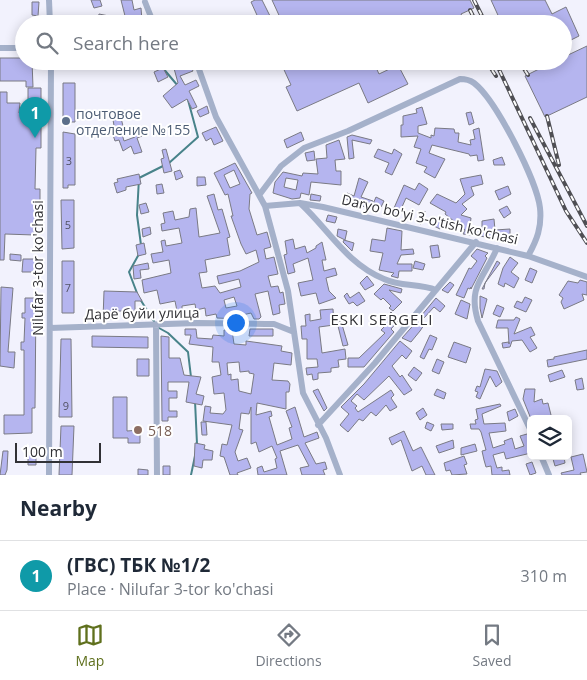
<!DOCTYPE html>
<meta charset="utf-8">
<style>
:root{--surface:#fff;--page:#f2f2f3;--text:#1f2937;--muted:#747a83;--line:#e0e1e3;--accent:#5f701d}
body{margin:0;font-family:"Open Sans",sans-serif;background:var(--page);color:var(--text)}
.controls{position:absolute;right:15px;bottom:15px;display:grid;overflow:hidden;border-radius:8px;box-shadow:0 2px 12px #0003}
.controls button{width:45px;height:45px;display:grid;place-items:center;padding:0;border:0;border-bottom:1px solid var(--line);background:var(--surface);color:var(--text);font:25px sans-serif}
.scale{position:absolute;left:15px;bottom:12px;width:86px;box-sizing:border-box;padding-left:5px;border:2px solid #313135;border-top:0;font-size:14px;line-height:18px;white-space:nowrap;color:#313135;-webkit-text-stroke:4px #fff;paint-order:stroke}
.you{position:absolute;left:235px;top:322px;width:18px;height:18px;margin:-12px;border:4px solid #fff;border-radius:50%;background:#1a73e8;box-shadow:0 0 0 8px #1a73e833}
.badge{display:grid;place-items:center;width:32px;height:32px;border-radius:50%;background:var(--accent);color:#fff;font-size:16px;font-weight:700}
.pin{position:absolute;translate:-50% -41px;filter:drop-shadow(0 1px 2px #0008)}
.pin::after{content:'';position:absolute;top:26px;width:18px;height:15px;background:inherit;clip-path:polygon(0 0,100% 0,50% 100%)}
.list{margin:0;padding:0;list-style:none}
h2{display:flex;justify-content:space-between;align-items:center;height:65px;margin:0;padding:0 20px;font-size:21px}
h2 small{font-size:16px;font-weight:400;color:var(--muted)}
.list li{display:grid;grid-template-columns:32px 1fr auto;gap:15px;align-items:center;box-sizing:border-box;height:70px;padding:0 20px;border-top:1px solid var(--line)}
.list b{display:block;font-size:19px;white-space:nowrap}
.list p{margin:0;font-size:16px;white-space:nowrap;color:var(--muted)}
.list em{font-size:16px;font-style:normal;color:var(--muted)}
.icon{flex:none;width:28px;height:28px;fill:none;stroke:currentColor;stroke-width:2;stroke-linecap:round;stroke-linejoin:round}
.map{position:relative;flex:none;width:587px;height:475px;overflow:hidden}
.search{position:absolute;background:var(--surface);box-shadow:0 2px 12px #0003;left:15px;right:15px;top:15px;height:55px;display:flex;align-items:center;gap:12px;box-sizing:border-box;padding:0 18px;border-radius:28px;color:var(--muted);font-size:19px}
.sheet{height:135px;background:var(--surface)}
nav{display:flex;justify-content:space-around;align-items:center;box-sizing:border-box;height:70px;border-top:1px solid var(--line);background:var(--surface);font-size:14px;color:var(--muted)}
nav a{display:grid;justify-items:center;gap:2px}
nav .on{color:var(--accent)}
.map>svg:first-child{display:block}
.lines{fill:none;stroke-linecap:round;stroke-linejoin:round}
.stream{stroke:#48838a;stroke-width:2}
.building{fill:#b5b5ef;stroke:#7a7a84;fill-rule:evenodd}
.minor{stroke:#a5b1ca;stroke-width:6}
.rail-casing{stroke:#4f4f54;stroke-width:4}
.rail{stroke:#fff;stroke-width:2;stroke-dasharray:5.5;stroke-linecap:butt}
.service-dot{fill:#5c6f8a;stroke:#fff;stroke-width:2}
.education-dot{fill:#8d6e63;stroke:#fff;stroke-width:2}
.labels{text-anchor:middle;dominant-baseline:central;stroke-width:4;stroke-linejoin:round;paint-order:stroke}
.number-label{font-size:11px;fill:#525264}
.service-label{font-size:14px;fill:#4e5e75;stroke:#fff;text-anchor:start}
.street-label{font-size:14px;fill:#313135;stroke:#fff}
.education-label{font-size:14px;fill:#785e54;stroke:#fff;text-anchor:start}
.neighbourhood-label{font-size:15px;letter-spacing:1px;fill:#313135;stroke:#fff}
</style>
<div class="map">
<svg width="587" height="475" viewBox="0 0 587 475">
<rect width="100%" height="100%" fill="#f2f2fd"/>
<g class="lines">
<path class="stream" d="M157,61L178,86
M169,163L198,137L188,100
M141,245L137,215L139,178L165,165
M137,293L129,272L139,254
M140,299L155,323
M159,328L168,333L188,352L191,377
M195,401L197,444
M191,475L195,456"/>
</g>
<path class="building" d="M91,0H100L102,6L94,8Z
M121,0H132L134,10L141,8L142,21L127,24Z
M255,0H262L274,24H261L251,2Z
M272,0H470L474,8L461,14L466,24H454L452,19L441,24H402L401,22L396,24H283Z
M491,0H545L552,14L566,7L579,36L563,44V24H502Z
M32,2H39L38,16L32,15Z
M99,14L109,16L108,24H97Z
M563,44L568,55L587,46V97L545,117L525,76L545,66L543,61H563Z
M0,58H24V61H32L33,87H26V81H0Z
M172,61H179L181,66L189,63L193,71L180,76L185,85L196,80L199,86L189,91L197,107L192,109L187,99L172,108L163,96L178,83Z
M280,61H373L379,74L398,65L408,84L368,103L359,83L297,111L286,87L291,85Z
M163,68L168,77L158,82L154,72Z
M63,83H75V122H63Z
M28,88H41V148H36L35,189H40V207H35L34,235L5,234L4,260H0V92H7V103H20L19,113H28Z
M207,106L209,113L200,117L197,111Z
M422,107L427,124L418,126V133L431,138V135L434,136L435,128L454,129L455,133H459L458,142L471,145L470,140L475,139L473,130L479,128L484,160L478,161L477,155L470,156L469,154L432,145L429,153L445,159L435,178L424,172L427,167L416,163L421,149L414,147L418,136L401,137V125H403V116L417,113L416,109Z
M471,112L474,123L469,125L466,113Z
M121,118L123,126L120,127L124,141L135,137L133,131L139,129L142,136L137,138L142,152L134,154L131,146L123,151L119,140L115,141L112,132L115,131L113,120Z
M216,127L223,141L214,145L211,138L206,141L202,133Z
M63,132L75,134V185H68V188H63Z
M301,132L304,140L287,148L284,140Z
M352,135L372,140L370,144L352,140L354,158L349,159L347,137Z
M339,140L345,159L335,160L336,171H341V185L311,182L309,195L301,193L300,198L292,199L273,193L275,182L283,172L302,176L303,173L318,174L316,159L327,158L326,145ZM286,178L298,180L296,190L284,187Z
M166,149L172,171L164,173L161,159L164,158L162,150Z
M378,149L392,154L394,149L402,154L392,175L385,172L389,163L374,157Z
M314,151L315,160L307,161L305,153Z
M502,157L505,165H494L493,160Z
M235,163L252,193L250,194L249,209L257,235L267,232L271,247L264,249L266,259L274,257L278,274L268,276L271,287L278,286L280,293L283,292L285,304L279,305L280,313L273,315L268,291L255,294L261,317L259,319H254L251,313L238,316L239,319L217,318L216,314L206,316L205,308L196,310L195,304L182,306V310L177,311L175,301L160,304L157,290L144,293L142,280L171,273L169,260L153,263L151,254L163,252L161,241L165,240L166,246L182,243L179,228L162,231L161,224L165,223L163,213L173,211L175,220L189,217L190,209L196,208L199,237L220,233L207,196L214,194L218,210L222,209L230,237L227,238L230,255L205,260L207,272L199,273L202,288L215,286L220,293L241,287L239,279L219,284L217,276L240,271L259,262L256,250L246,254L241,244L231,216H233L228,194L225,195L214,173ZM234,170L240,184L230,188L224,175ZM234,297L237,306L226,308L224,300Z
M180,170L183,177L176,180L174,172Z
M139,174L141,184L126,187V190L117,193L114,183L118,182L117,179Z
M481,175L483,184L471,187L474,195L462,204L467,209L461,215L471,218L470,226L482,229V221L494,219L495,230L510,229V240L463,234L465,230L445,214L446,212L430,203L437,194L456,203L465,194L460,179Z
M197,177H205L206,185L197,186Z
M359,178L368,182L361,197L373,201L371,208L351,204L352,201L345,199L347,193L354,196Z
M419,183L428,189L419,205L406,198L397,218L391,215L404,185L415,190Z
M162,184L164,193L157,194L156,185Z
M508,186L511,194L499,200L495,191Z
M311,194L321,196L320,201L310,200Z
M376,197L384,201L381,207L373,204Z
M61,200H74V248L62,249Z
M146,203L149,212L141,214L139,205Z
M507,206L511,213L504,218L499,210Z
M425,211L421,224L416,222Z
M328,215L337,217L335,223L326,221Z
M437,220L447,223L445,228L441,226L440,229L434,226Z
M150,227L151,234L143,237L142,229Z
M387,228L402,231L401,250L413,249L414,254L401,255L397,264H412V271H399L398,278L391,276L394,273L379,270L383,253L370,251L372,239L385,241Z
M338,229L347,231L345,240L337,236Z
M293,239L295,249L305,246L307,253L316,248V246L322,242L326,260H322L324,271L335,268L337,275L326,278L329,291L336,298L319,304L316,293L301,296L298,283L313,280L308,258L293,264L295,272L288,274L284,255L287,254L285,241Z
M344,240L354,243L352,251L343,242Z
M144,243L146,254L138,256L136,245Z
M438,245L440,257L432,258L430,246Z
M477,249L488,253L485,256L487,258L471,289V287L470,289L468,288L464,298L456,295L469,268L471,269L477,261L471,256Z
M10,254L21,255V261L10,260Z
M510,257L518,263L511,272L519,278L514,288L505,283L504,287L498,284L503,268Z
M23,259H37L36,272H22Z
M62,261H74V313H62Z
M415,261L425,264L423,270L413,268Z
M497,261L500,263L485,283L484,289H482Z
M148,263L149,269L140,270L141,278L134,279L133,266Z
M530,268L537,271L532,283L525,280Z
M367,276L374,285L365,290L360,283Z
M580,280L587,282V295L582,294L584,300L564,309L561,302L563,298L559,295L568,281L578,283Z
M450,282L454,285L448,293L442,290Z
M384,284L402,289L401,293L389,290L402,302L393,311L389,308L391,306L383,298L381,300L374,294Z
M1,287L13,288L8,352H15L14,368L0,366Z
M104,291L137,292L142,301H135V311H115V319H103Z
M359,292L365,301L357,306L353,302L349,304L344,296L347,293L350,298Z
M480,296L487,299L482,318L480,308Z
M525,297L532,300L526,312L514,307L517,301L522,303Z
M25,298H36L35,408H32V433L4,434V415H24V350H21V342H24L25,318H22V313H25Z
M436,298L445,306L440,312L434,307L424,318L421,316Z
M461,300L470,304L467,319L455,314Z
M497,305L504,308L500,317L493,314Z
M333,309L334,325L319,327L322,353L345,349L346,359L338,360L339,367L331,368V372L318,373V379L313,380L312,374L307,375L306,368L318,367L317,359H307V339H302L301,326H306L305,315L310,314V321L321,319L320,310Z
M391,312L399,320L391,329L394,332L364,367H348V358H359L385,333L381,330L387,324L383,320Z
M516,317L520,319L514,334L531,327L535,335L530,337L537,348L530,352L522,340L512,341L510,347L503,348L502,343L509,342V344L508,328H496L498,320H514Z
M418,320L424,325L420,331L411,342L402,338Z
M341,321L348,345L343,346L337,322Z
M185,329H196L197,338L212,339L213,335L224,336V330H232L234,344L246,345V341L282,346L281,351L292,353L291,365L274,363L272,380L288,381L290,384L289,392H286V409L257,403L256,415L271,411L272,416L269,417L277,445L292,439L289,428L292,427L286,411L295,407L304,437L317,432L319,438L305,443L316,464L325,462L327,469L323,470L325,475H302L300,468L309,466L298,445L280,451L287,475H258L257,468L262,466L264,472L277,468L275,459L277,458L272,446L259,452L256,442L251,444V407L249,414L241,413L239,429L243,430L235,452L238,461L247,458L251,468L237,473L238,475H230L224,457L220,456L222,444L227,445L232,425L203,421L205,406L211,407L210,413L223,414L226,410L224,393L214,394L212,377L221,375L219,362H212L213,347L189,344L191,335H185ZM239,362L240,372L249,371V373L254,374L251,394L239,391L238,379L231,380V374L228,375L227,363Z
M250,329H273V336H249Z
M430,335L437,338L432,350L429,349L424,359L420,357Z
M92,336L148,337V348L92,347Z
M161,336L169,337V358H180L184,375L201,377L196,394L204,396L202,405L186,402L189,382H168V391H177V398H169V411H177V417H168V421H162Z
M61,339H71L72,417H59Z
M400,341L412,351L406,359L402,355L392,366L400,377L402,375L412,390L404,395L389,376L364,400L357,394L351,401L357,406L355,408L358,412L391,390L394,395L391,398L397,407L390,411L386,405L376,416L371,412L363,421L359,419L348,432L340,425L349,414L341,407L364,384Z
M454,342L471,348L466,363L448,357Z
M587,350V359L548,367L547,360L554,359V357Z
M137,359H149V376H137Z
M437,359L444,362L439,374L432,371Z
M414,367L422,373L416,381L408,375Z
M485,369L497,371L502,382L496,387L490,376L480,399L476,397L478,392L475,391L477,386L480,387Z
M562,370L565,377L550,382L548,375Z
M582,378L584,389L577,390L575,380Z
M318,389L327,408L324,411L313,391Z
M437,389L446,393L444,399L434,395Z
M525,389H535L534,402L542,399L543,404L548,403L552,419H531L523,399Z
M113,397H127V431L140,430V443H128V438H113Z
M500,404L501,406L482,414L484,424L505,423L506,431L489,433L493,448L505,444L504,441L512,438L515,449L524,446L520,436L527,434L531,436V453L506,459L504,452L493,455L497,468L502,467V471L509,470L510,475H492L491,466L486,467L484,460L482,451L486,450L481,432L479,429H471L470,424H476L475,420L478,419L476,409Z
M423,408L427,415L420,420L416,413Z
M515,409L518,416L509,421L507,412Z
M201,422H206L207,435H202Z
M427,422L434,425L431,431L425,428Z
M441,424H453V429L442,430Z
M61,426H74L72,475H59Z
M404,431L413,451L421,447L435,475H426L422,466L412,471L401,440L392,445L389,438Z
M453,440L454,448L439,453L436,446Z
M195,443L205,445L204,449L213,451L212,460H203L202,468L194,466Z
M475,444L477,451L461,455V448Z
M3,451H8L7,470L5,475H0Z
M28,452H36V465H28Z
M583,454L587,472L580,473L581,475H562L561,473L574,470L571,457Z
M464,456L467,464L464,465L467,474L452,475L450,470L446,471L444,463Z
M564,457L565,463L555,466L553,459Z
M532,462L536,473L530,475L526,464Z
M163,466H170V475H163Z
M138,469L148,470V475H138Z"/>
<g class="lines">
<path class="minor" d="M49,0L50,24
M145,2L151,17L156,24
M0,48H24
M196,61L216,117L265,206L288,291L303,393L326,438L340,475
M260,194L281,166L304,148L348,131L460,79C465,79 470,80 474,83C496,100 537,181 540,208C542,227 537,240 528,256
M301,204C329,230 347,264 384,279C401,287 419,283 436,290
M265,206L300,203L323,207L528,256L587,277
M497,248C485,278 467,285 478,321L531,431
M156,325L157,475
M50,328L197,323L265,324H274L294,332
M318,425L375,363L476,242
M541,456L549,475
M49,475L51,61"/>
<g class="rail-casing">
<path id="rail" d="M474,0L486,24
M470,10L477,24
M486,61L496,76
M495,61L566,211L587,243
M519,61L528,75
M547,116L559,165
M530,118L587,226"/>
</g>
<use href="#rail" class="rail"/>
</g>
<circle class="service-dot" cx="66" cy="121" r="5"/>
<circle class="education-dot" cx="138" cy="430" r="5"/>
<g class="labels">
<g class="number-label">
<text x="69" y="160">3</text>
<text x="68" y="224">5</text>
<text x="68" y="287">7</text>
<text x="66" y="405">9</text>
</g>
<g class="service-label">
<text x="76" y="113">почтовое<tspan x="76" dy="16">отделение №155</tspan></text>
</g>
<g class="street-label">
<text transform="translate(430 219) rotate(13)">Daryo bo'yi 3-o'tish ko'chasi</text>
<text transform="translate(37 268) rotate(-90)">Nilufar 3-tor ko'chasi</text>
<text transform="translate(142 313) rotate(-1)">Дарё буйи улица</text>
</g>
<g class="education-label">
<text x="148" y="430">518</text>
</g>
<g class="neighbourhood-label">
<text x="382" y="319">ESKI SERGELI</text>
</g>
</g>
</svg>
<div class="controls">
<button><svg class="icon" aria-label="layers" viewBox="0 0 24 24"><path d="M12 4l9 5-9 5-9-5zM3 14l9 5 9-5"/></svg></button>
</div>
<div class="scale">100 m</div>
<div class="you"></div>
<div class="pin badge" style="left:35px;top:138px;background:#0f9aa8">1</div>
<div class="search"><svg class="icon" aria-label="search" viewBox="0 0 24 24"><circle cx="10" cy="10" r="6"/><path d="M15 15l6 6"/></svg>Search here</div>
</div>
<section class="sheet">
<h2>Nearby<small></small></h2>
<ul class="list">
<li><span class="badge" style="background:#0f9aa8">1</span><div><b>(ГВС) ТБК №1/2</b><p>Place · Nilufar 3-tor ko'chasi</p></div><em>310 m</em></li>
</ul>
</section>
<nav>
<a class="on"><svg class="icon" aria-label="map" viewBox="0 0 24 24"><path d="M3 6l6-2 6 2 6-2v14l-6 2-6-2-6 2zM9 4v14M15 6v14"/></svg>Map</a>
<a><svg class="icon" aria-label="directions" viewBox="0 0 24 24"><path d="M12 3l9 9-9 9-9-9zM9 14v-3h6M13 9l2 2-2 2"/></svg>Directions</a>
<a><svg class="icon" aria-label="saved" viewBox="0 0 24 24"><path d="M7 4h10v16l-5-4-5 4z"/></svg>Saved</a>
</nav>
